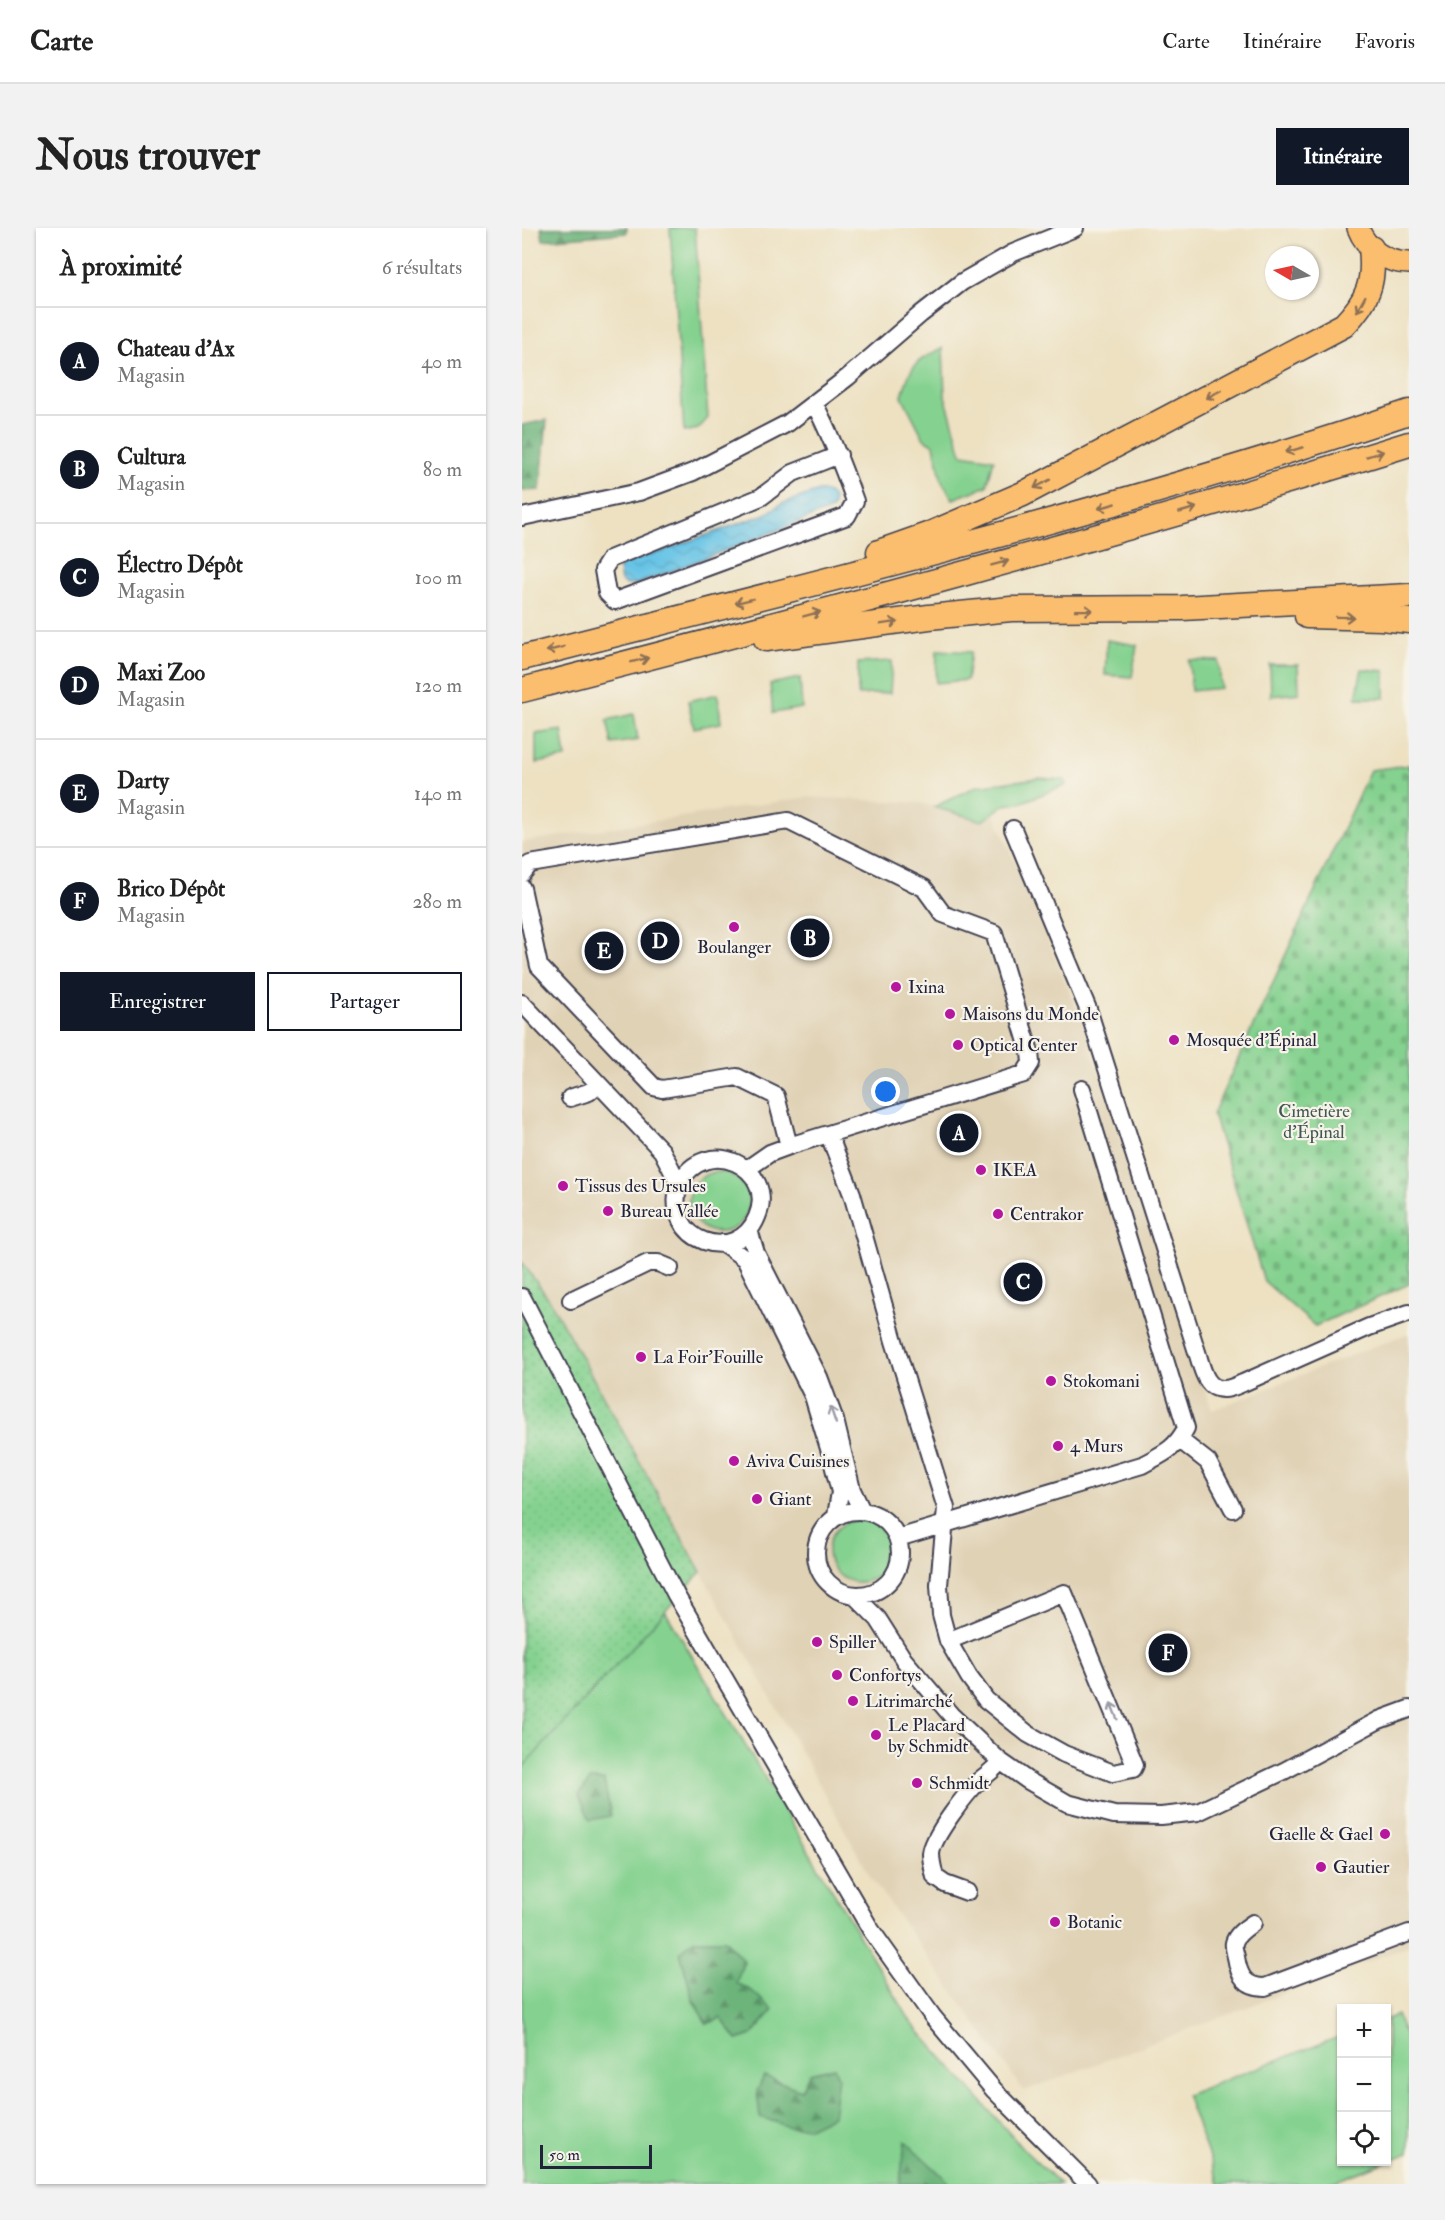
<!DOCTYPE html>
<html lang="fr">
<meta charset="utf-8">
<style>
:root{--surface:#fff;--page:#f2f2f2;--text:#222;--muted:#767676;--line:#e0e0e0;--accent:#111827}
body{margin:0;font-family:"IM FELL Double Pica",serif;background:var(--page);color:var(--text)}
.controls{position:absolute;right:18px;bottom:18px;display:grid;overflow:hidden;border-radius:0px;box-shadow:0 2px 4px #0004}
.controls button{width:54px;height:54px;display:grid;place-items:center;padding:0;border:0;border-bottom:2px solid var(--line);background:var(--surface);color:var(--text);font:30px sans-serif}
.compass{position:absolute;left:743px;top:18px;width:54px;height:54px;border-radius:50%;background:var(--surface);box-shadow:0 2px 4px #0004;rotate:279deg}
.scale{position:absolute;left:18px;bottom:15px;width:112px;box-sizing:border-box;padding-left:6px;border:3px solid #22223b;border-top:0;font-size:16px;line-height:21px;white-space:nowrap;color:#22223b;-webkit-text-stroke:4px #f7f3e8;paint-order:stroke}
.you{position:absolute;left:364px;top:864px;width:21px;height:21px;margin:-15px;border:4px solid #fff;border-radius:50%;background:#1a73e8;box-shadow:0 0 0 9px #1a73e833}
.badge{display:grid;place-items:center;width:39px;height:39px;border-radius:50%;background:var(--accent);color:#fff;font-size:20px;font-weight:700}
.pin{position:absolute;translate:-50% -50%;border:3px solid #fff;box-shadow:0 2px 6px #0006}
.list{margin:0;padding:0;list-style:none}
h2{display:flex;justify-content:space-between;align-items:center;height:78px;margin:0;padding:0 24px;font-size:26px}
h2 small{font-size:20px;font-weight:400;color:var(--muted)}
.list li{display:grid;grid-template-columns:39px 1fr auto;gap:18px;align-items:center;box-sizing:border-box;height:108px;padding:0 24px;border-top:2px solid var(--line)}
.list b{display:block;font-size:22px;white-space:nowrap}
.list p{margin:0;font-size:20px;white-space:nowrap;color:var(--muted)}
.list em{font-size:20px;font-style:normal;color:var(--muted)}
.actions{display:flex;gap:12px;padding:18px 24px}
.actions a{flex:1;padding:14px 0;border:2px solid var(--accent);border-radius:0px;text-align:center;font-size:21px;color:var(--accent)}
.actions .main{background:var(--accent);color:#fff}
.icon{flex:none;width:33px;height:33px;fill:none;stroke:currentColor;stroke-width:2;stroke-linecap:round;stroke-linejoin:round}
.map{position:relative;flex:none;width:887px;height:1956px;overflow:hidden;border-radius:0px}
header{display:flex;align-items:center;gap:36px;box-sizing:border-box;height:84px;padding:0 30px;background:var(--surface);border-bottom:2px solid var(--line)}
header strong{font-size:28px}
nav{display:flex;gap:33px;margin-inline-start:auto;font-size:21px}
.intro{display:flex;align-items:center;justify-content:space-between;box-sizing:border-box;height:144px;padding:0 36px}
h1{margin:0;font-size:42px}
.button{padding:15px 27px;border-radius:0px;background:var(--accent);color:#fff;font-size:21px;font-weight:700}
main{display:flex;gap:36px;padding:0 36px}
aside{flex:1;background:var(--surface);border-radius:0px;box-shadow:0 2px 4px #0004}
.map>svg:first-child{display:block}
.built{fill:#e0d2b5}
.grass{fill:#85d290;stroke:#547a66;stroke-width:1.5}
.forest{fill:url(#forest-firs);stroke:#476b5a;stroke-width:1.5}
.cemetery{fill:url(#cemetery-stones);stroke:#547a66;stroke-width:1.5}
.park{fill:url(#park-dots);stroke:#547a66;stroke-width:1.5}
.water{fill:url(#water-waves);stroke:#457390;stroke-width:1.5}
.lines{fill:none;stroke-linecap:round;stroke-linejoin:round}
.minor-casing{stroke:#403f4f;stroke-width:20}
.major-casing{stroke:#403f4f;stroke-width:24}
.highway-casing{stroke:#403f4f;stroke-width:27}
.minor{stroke:#fff;stroke-width:16}
.major{stroke:#fabe6e;stroke-width:21}
.highway{stroke:#fabe6e;stroke-width:24}
.oneway{stroke:#8e7054}
.oneway2{stroke:#9c9ca7}
.poi-dot{fill:#b5179e;stroke:#f7f3e8;stroke-width:2}
.labels{text-anchor:middle;dominant-baseline:central;stroke-width:4.5;stroke-linejoin:round;paint-order:stroke}
.poi-label{font-size:18px;fill:#22223b;stroke:#f7f3e8;text-anchor:start}
.park-label{font-size:18px;fill:#405754;stroke:#f7f3e8}
</style>
<header>
<strong>Carte</strong>
<nav><a>Carte</a><a>Itinéraire</a><a>Favoris</a></nav>
</header>
<div class="intro"><h1>Nous trouver</h1><a class="button">Itinéraire</a></div>
<main>
<aside>
<h2>À proximité<small>6 résultats</small></h2>
<ul class="list">
<li><span class="badge">A</span><div><b>Chateau d'Ax</b><p>Magasin</p></div><em>40 m</em></li>
<li><span class="badge">B</span><div><b>Cultura</b><p>Magasin</p></div><em>80 m</em></li>
<li><span class="badge">C</span><div><b>Électro Dépôt</b><p>Magasin</p></div><em>100 m</em></li>
<li><span class="badge">D</span><div><b>Maxi Zoo</b><p>Magasin</p></div><em>120 m</em></li>
<li><span class="badge">E</span><div><b>Darty</b><p>Magasin</p></div><em>140 m</em></li>
<li><span class="badge">F</span><div><b>Brico Dépôt</b><p>Magasin</p></div><em>280 m</em></li>
</ul>
<div class="actions"><a class="main">Enregistrer</a><a>Partager</a></div>
</aside>
<div class="map">
<svg width="887" height="1956" viewBox="0 0 887 1956">
<defs>
<pattern id="forest-firs" width="22" height="20" patternUnits="userSpaceOnUse" patternTransform="scale(1.5)"><rect width="22" height="20" fill="#6cb47a"/><path d="M5 1l3.5 6h-7zM16 11l3.5 6h-7z" fill="#589265"/></pattern>
<pattern id="cemetery-stones" width="16" height="16" patternUnits="userSpaceOnUse" patternTransform="scale(1.5)"><rect width="16" height="16" fill="#85d290"/><path d="M2 7V4a2 2 0 0 1 4 0v3zM10 15v-3a2 2 0 0 1 4 0v3z" fill="#73b47d"/></pattern>
<pattern id="park-dots" width="8" height="8" patternUnits="userSpaceOnUse" patternTransform="scale(1.5)"><rect width="8" height="8" fill="#85d290"/><path d="M2 2h.1M6 6h.1" fill="none" stroke="#73b47d" stroke-width="1.8" stroke-linecap="round"/></pattern>
<pattern id="water-waves" width="16" height="10" patternUnits="userSpaceOnUse" patternTransform="scale(1.5)"><rect width="16" height="10" fill="#68c4e6"/><path d="M0 5q4-4 8 0t8 0" fill="none" stroke="#5aa8c6"/></pattern>
</defs>
<rect width="100%" height="100%" fill="#f7f3e8"/>
<filter id="ink" filterUnits="userSpaceOnUse"><feTurbulence type="fractalNoise" baseFrequency=".0167" numOctaves="2"/><feDisplacementMap in="SourceGraphic" scale="12" xChannelSelector="R" yChannelSelector="G"/><feConvolveMatrix kernelMatrix="1 2 1 2 8 2 1 2 1" color-interpolation-filters="sRGB"/></filter>
<filter id="wash" filterUnits="userSpaceOnUse"><feTurbulence type="fractalNoise" baseFrequency=".008" numOctaves="4" result="noise"/><feDisplacementMap in="SourceGraphic" scale="24" xChannelSelector="R" yChannelSelector="G"/><feGaussianBlur stdDeviation="1.35" result="paint"/><feColorMatrix in="noise" values="0 0 0 0 0 0 0 0 0 0 0 0 0 0 0 0 0 1.4 0 .05"/><feComposite in="paint" operator="in"/></filter>
<g filter="url(#wash)">
<rect width="100%" height="100%" fill="#ede1c2"/>
<path class="built" d="M286,569L398,575L460,593L472,585L560,793L690,1182L887,1105V1718L502,1863L350,1651L28,1073L0,1034V614Z"/>
<path class="grass" d="M148,0H173L186,190L176,201L162,204Z
M421,120L423,168L440,226L472,231L465,258L431,271L420,254L412,217L402,211L380,168C388,138 392,133 421,120Z
M585,412L615,417L610,449L583,447Z
M415,422L449,424L445,452L414,455Z
M667,432L697,433L699,460L669,463Z
M370,433L368,465L336,467V435Z
M748,437H776L777,465L749,468Z
M840,441L863,443V470H834Z
M278,450L280,480L251,485L248,456Z
M196,466L199,495L172,500L166,473Z
M112,486L116,512L90,516L85,492Z
M40,502L44,530L14,535V506Z
M517,550L543,552L544,557L498,575L482,577L460,593L412,579L455,558Z
M167 974a30 30 0 1 1 60 0a30 30 0 1 1-60 0Z
M306 1323a31 31 0 1 1 62 0a31 31 0 1 1-62 0Z
M143,1383L389,1794L504,1924L538,1956H0V1540Z
M875,1787L887,1818V1925L806,1956H697L664,1867L819,1808L820,1934H864L865,1791Z"/>
<path class="forest" d="M19,0H105L104,5L21,12Z
M25,192L18,262L0,263V197Z
M68,1552H82L89,1588L68,1592L57,1567Z
M171,1712H203L222,1733L214,1755L230,1763L251,1782L230,1807L215,1812L199,1790L185,1796L171,1773L158,1724Z
M312,1839L316,1849L311,1888L289,1899H268L238,1889L235,1863L242,1848L279,1862L288,1845Z
M383,1913L426,1953L424,1956H378Z"/>
<path class="cemetery" d="M887,537V1056L793,1098L742,1053L691,886L848,542Z"/>
<path class="park" d="M0,1034L28,1073L179,1344L0,1540Z"/>
<path class="water" d="M297,263C309,263 314,270 310,281L116,356L105,357L99,353L97,341L99,337L244,286L259,276Z"/>
</g>
<g filter="url(#ink)">
<g class="lines">
<g class="minor-casing">
<path id="minor" d="M292,175C309,207 321,239 333,273L325,288L93,373L85,365L81,342L88,331L239,269L271,245L317,227
M0,289L117,264L171,244L266,195L326,149L399,86L440,54L491,25L553,0
M491,601L566,781L675,1124C680,1139 683,1162 702,1161C708,1161 716,1157 721,1155L847,1099L887,1085
M0,646L8,636L266,593L402,660L421,686L472,705L508,824L509,835L502,846L267,918L248,925L225,941
M0,660L17,738L132,859L140,861L215,849L254,868L267,918
M0,775L140,923L157,956C140,1015 215,1038 235,989C256,939 183,905 157,956
M48,870L67,864L76,856
M307,907L330,966L372,1113L424,1280L417,1357L419,1387L426,1413L447,1449L464,1472L506,1506L542,1526L591,1545L611,1541L613,1537L542,1365L426,1413
M227,1002L234,1025L297,1149L313,1192L330,1262L340,1283
M201,1015L223,1031L291,1168L308,1224L318,1264L314,1288
M0,1069L154,1367L349,1702L411,1789L472,1862L566,1956
M49,1072L126,1035H136L148,1040
M658,1212L686,1234L711,1281
M294 1325a42 42 0 1 1 84 0a42 42 0 1 1-84 0Z
M376,1310L620,1237C640,1226 653,1222 664,1200L560,861
M332,1367L356,1391L382,1432L429,1487L478,1533L505,1552L545,1575L592,1587L639,1588L676,1584L762,1543L857,1492L887,1481
M445,1664L423,1656L413,1649C411,1641 409,1633 409,1626C410,1609 445,1564 458,1552C467,1544 471,1544 478,1533
M731,1695C724,1700 714,1706 712,1715C711,1719 713,1725 714,1729C717,1748 723,1759 743,1759L887,1705"/>
</g>
<g class="major-casing">
<path id="major" d="M836,0C844,21 864,35 887,35"/>
</g>
<g class="highway-casing">
<path id="highway" d="M357,324L408,306L501,266L822,97C846,72 853,55 849,20
M785,388L859,390L887,393
M244,411L407,389L489,381L660,380L887,368
M0,430C297,354 596,282 887,184
M0,462C297,386 594,307 887,216"/>
</g>
<use href="#minor" class="minor"/>
<use href="#major" class="major"/>
<use href="#highway" class="highway"/>
</g>
<defs><path id="oneway-shaft" d="M-6 0H5M1.5-3L5.5 0L1.5 3" fill="none" stroke-width="1.6" stroke-linecap="round" stroke-linejoin="round" transform="scale(1.5)"/></defs>
<g class="oneway">
<use href="#oneway-shaft" transform="translate(839 76) rotate(119)"/>
<use href="#oneway-shaft" transform="translate(692 166) rotate(152)"/>
<use href="#oneway-shaft" transform="translate(772 222) rotate(163)"/>
<use href="#oneway-shaft" transform="translate(853 226) rotate(-17)"/>
<use href="#oneway-shaft" transform="translate(520 256) rotate(152)"/>
<use href="#oneway-shaft" transform="translate(585 278) rotate(164)"/>
<use href="#oneway-shaft" transform="translate(666 282) rotate(-16)"/>
<use href="#oneway-shaft" transform="translate(478 335) rotate(-15)"/>
<use href="#oneway-shaft" transform="translate(222 373) rotate(166)"/>
<use href="#oneway-shaft" transform="translate(562 382) rotate(-1)"/>
<use href="#oneway-shaft" transform="translate(290 386) rotate(-15)"/>
<use href="#oneway-shaft" transform="translate(823 389) rotate(1)"/>
<use href="#oneway-shaft" transform="translate(367 395) rotate(-9)"/>
<use href="#oneway-shaft" transform="translate(33 421) rotate(166)"/>
<use href="#oneway-shaft" transform="translate(118 432) rotate(-14)"/>
</g>
<g class="oneway2">
<use href="#oneway-shaft" transform="translate(311 1187) rotate(-109)"/>
<use href="#oneway-shaft" transform="translate(592 1483) rotate(-112)"/>
</g>
</g>
<g class="poi-dot">
<circle cx="212" cy="699" r="6"/>
<circle cx="374" cy="759" r="6"/>
<circle cx="428" cy="786" r="6"/>
<circle cx="652" cy="812" r="6"/>
<circle cx="436" cy="817" r="6"/>
<circle cx="459" cy="942" r="6"/>
<circle cx="41" cy="958" r="6"/>
<circle cx="86" cy="983" r="6"/>
<circle cx="476" cy="986" r="6"/>
<circle cx="119" cy="1129" r="6"/>
<circle cx="529" cy="1153" r="6"/>
<circle cx="536" cy="1218" r="6"/>
<circle cx="212" cy="1233" r="6"/>
<circle cx="235" cy="1271" r="6"/>
<circle cx="295" cy="1414" r="6"/>
<circle cx="315" cy="1447" r="6"/>
<circle cx="331" cy="1473" r="6"/>
<circle cx="354" cy="1507" r="6"/>
<circle cx="395" cy="1555" r="6"/>
<circle cx="863" cy="1606" r="6"/>
<circle cx="799" cy="1639" r="6"/>
<circle cx="533" cy="1694" r="6"/>
</g>
<g class="labels">
<g class="poi-label">
<text x="212" y="719" text-anchor="middle">Boulanger</text>
<text x="386" y="759">Ixina</text>
<text x="440" y="786">Maisons du Monde</text>
<text x="664" y="812">Mosquée d'Épinal</text>
<text x="448" y="817">Optical Center</text>
<text x="471" y="942">IKEA</text>
<text x="53" y="958">Tissus des Ursules</text>
<text x="98" y="983">Bureau Vallée</text>
<text x="488" y="986">Centrakor</text>
<text x="131" y="1129">La Foir'Fouille</text>
<text x="541" y="1153">Stokomani</text>
<text x="548" y="1218">4 Murs</text>
<text x="224" y="1233">Aviva Cuisines</text>
<text x="247" y="1271">Giant</text>
<text x="307" y="1414">Spiller</text>
<text x="327" y="1447">Confortys</text>
<text x="343" y="1473">Litrimarché</text>
<text x="366" y="1497">Le Placard<tspan x="366" dy="21">by Schmidt</tspan></text>
<text x="407" y="1555">Schmidt</text>
<text x="851" y="1606" text-anchor="end">Gaelle &amp; Gael</text>
<text x="811" y="1639">Gautier</text>
<text x="545" y="1694">Botanic</text>
</g>
<g class="park-label">
<text x="792" y="883">Cimetière<tspan x="792" dy="21">d'Épinal</tspan></text>
</g>
</g>
</svg>
<div class="controls">
<button>+</button>
<button>−</button>
<button><svg class="icon" aria-label="locate" viewBox="0 0 24 24"><circle cx="12" cy="12" r="6"/><path d="M12 2v4M12 18v4M2 12h4M18 12h4"/></svg></button>
</div>
<svg class="compass" viewBox="-18 -18 36 36"><path d="M0-13l5 13h-10z" fill="#e53935"/><path d="M0 13l5-13h-10z" fill="#767676"/></svg>
<div class="scale">50 m</div>
<div class="you"></div>
<div class="pin badge" style="left:437px;top:905px">A</div>
<div class="pin badge" style="left:288px;top:710px">B</div>
<div class="pin badge" style="left:501px;top:1054px">C</div>
<div class="pin badge" style="left:138px;top:713px">D</div>
<div class="pin badge" style="left:82px;top:723px">E</div>
<div class="pin badge" style="left:646px;top:1425px">F</div>
</div>
</main>
